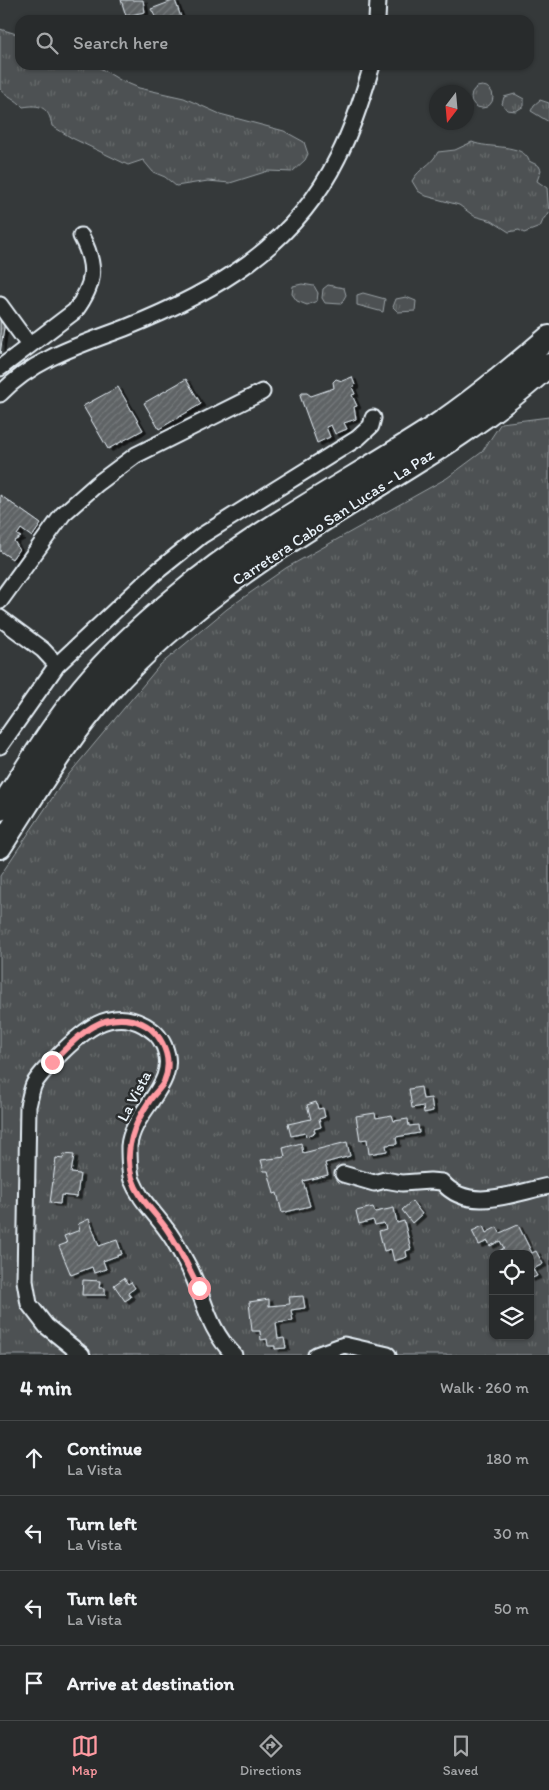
<!DOCTYPE html>
<meta charset="utf-8">
<style>
:root{--surface:#282b2c;--page:#343738;--text:#f1f3f6;--muted:#a5a7a9;--line:#444748;--accent:#ff9aa2}
body{margin:0;font-family:Itim,sans-serif;background:var(--page);color:var(--text)}
.controls{position:absolute;right:15px;bottom:15px;display:grid;overflow:hidden;border-radius:10px;box-shadow:0 1px 4px #0004}
.controls button{width:45px;height:45px;display:grid;place-items:center;padding:0;border:0;border-bottom:1px solid var(--line);background:var(--surface);color:var(--text);font:25px sans-serif}
.compass{position:absolute;left:429px;top:85px;width:45px;height:45px;border-radius:50%;background:var(--surface);box-shadow:0 1px 4px #0004;rotate:196deg}
.stop{position:absolute;width:15px;height:15px;margin:-11px;border:4px solid #ff9aa2;border-radius:50%;background:#fff}
.stop.end{background:#ff9aa2;border-color:#fff;box-shadow:0 1px 5px #0008}
.list{margin:0;padding:0;list-style:none}
h2{display:flex;justify-content:space-between;align-items:center;height:65px;margin:0;padding:0 20px;font-size:21px}
h2 small{font-size:16px;font-weight:400;color:var(--muted)}
.list li{display:grid;grid-template-columns:32px 1fr auto;gap:15px;align-items:center;box-sizing:border-box;height:75px;padding:0 20px;border-top:1px solid var(--line)}
.list b{display:block;font-size:19px;white-space:nowrap}
.list p{margin:0;font-size:16px;white-space:nowrap;color:var(--muted)}
.list em{font-size:16px;font-style:normal;color:var(--muted)}
.icon{flex:none;width:28px;height:28px;fill:none;stroke:currentColor;stroke-width:2;stroke-linecap:round;stroke-linejoin:round}
.map{position:relative;flex:none;width:549px;height:1355px;overflow:hidden}
.search{position:absolute;background:var(--surface);box-shadow:0 1px 4px #0004;left:15px;right:15px;top:15px;height:55px;display:flex;align-items:center;gap:12px;box-sizing:border-box;padding:0 18px;border-radius:15px;color:var(--muted);font-size:19px}
.sheet{height:365px;background:var(--surface)}
nav{display:flex;justify-content:space-around;align-items:center;box-sizing:border-box;height:70px;border-top:1px solid var(--line);background:var(--surface);font-size:14px;color:var(--muted)}
nav a{display:grid;justify-items:center;gap:2px}
nav .on{color:var(--accent)}
.map>svg:first-child{display:block}
.grass{fill:url(#grass-tufts);stroke:#9aa1a5;fill-rule:evenodd}
.building{fill:url(#building-hatch);stroke:#e8f1f8;filter:url(#shadow)}
.lines{fill:none;stroke-linecap:round;stroke-linejoin:round}
.minor-casing{stroke:#e8f1f8;stroke-width:19}
.highway-casing{stroke:#e8f1f8;stroke-width:26}
.minor{stroke:#2a2d2e;stroke-width:15}
.highway{stroke:#2a2d2e;stroke-width:22}
.route{stroke:#ff9aa2;stroke-width:6}
.labels{text-anchor:middle;dominant-baseline:central;stroke-width:5;stroke-linejoin:round;paint-order:stroke}
.street-label{font-size:16px;fill:#e8f1f8;stroke:#2a2d2e}
</style>
<div class="map">
<svg width="549" height="1355" viewBox="0 0 549 1355">
<defs>
<pattern id="grass-tufts" width="24" height="20" patternUnits="userSpaceOnUse" patternTransform="scale(1.25)"><rect width="24" height="20" fill="#4d5152"/><path d="M3 7l-1-3M5 7V3M7 7l1-3M15 17l-1-3M17 17v-4M19 17l1-3" fill="none" stroke="#676a6c"/></pattern>
<pattern id="building-hatch" width="6" height="6" patternUnits="userSpaceOnUse" patternTransform="scale(1.25)"><rect width="6" height="6" fill="#5f6365"/><path d="M-1 1l2-2M0 6l6-6M5 7l2-2" fill="none" stroke="#767a7c"/></pattern>
<filter id="shadow"><feDropShadow dx="4" dy="2.5" stdDeviation="0" flood-color="#0009"/></filter>
</defs>
<rect width="100%" height="100%" fill="#35393a"/>
<filter id="ink" filterUnits="userSpaceOnUse"><feTurbulence type="fractalNoise" baseFrequency=".02" numOctaves="2"/><feDisplacementMap in="SourceGraphic" scale="10" xChannelSelector="R" yChannelSelector="G"/><feConvolveMatrix kernelMatrix="1 2 1 2 8 2 1 2 1" color-interpolation-filters="sRGB"/></filter>
<g filter="url(#ink)">
<path class="grass" d="M0,29L20,35V65H95L120,80L139,88L184,98L220,114L284,131L304,142L308,154L305,160L292,172L268,171L230,183L208,181L176,186L165,177L153,172L143,160L128,165L72,138L52,126C49,107 40,104 23,107C16,99 7,96 0,89Z
M471 97a11 11 0 1 1 22 0a11 11 0 1 1-22 0Z
M515,94L524,99V106L516,111L507,110L502,104L504,97Z
M540,100L549,103V122L531,111L534,105Z
M472,142C487,149 524,143 529,161L539,166L541,170L537,181L547,188L549,214L544,218L540,227L524,233L519,230L509,232L492,221L474,216L459,205L426,196L418,191L412,181C420,167 430,167 438,152L455,150Z
M302,284L314,286L318,293L317,301L307,305L297,301L292,294L293,286Z
M328,285L344,288L346,295L341,304L325,303L322,298L323,289Z
M363,293L385,299L383,312L357,305V295Z
M406,297L416,301L415,311L398,312L393,307L396,299Z
M549,417V1355H0V876L65,779L160,665L227,609L286,568L447,478L482,452L501,423ZM493,1254H530V1336H493Z"/>
<path class="building" d="M121,0H143L145,12L126,16Z
M175,0L182,20H157L151,9Z
M0,318L5,321L0,354Z
M352,377L355,385L352,387L355,394L352,395L357,406L354,407L356,419L344,423L347,429L335,434L331,425L326,427L330,437L317,443L300,396L302,393H307L311,396L334,388L333,382L336,379L342,381Z
M186,379L201,404L159,429L144,403Z
M118,387L143,430L108,449L83,406Z
M0,495L41,524L32,537L21,529L17,535L21,537L14,541L19,549L12,559L0,551Z
M421,1087L423,1099L431,1098L433,1111L424,1113L423,1106L412,1108L409,1089Z
M316,1102L318,1109L323,1108L325,1117L319,1119L321,1127L314,1129L315,1133L306,1136L305,1133L291,1136L288,1124L311,1119L307,1105Z
M375,1113L376,1118L392,1115L394,1121L408,1119L409,1126L418,1125L419,1133L396,1137L397,1144L386,1145L387,1151L369,1154L367,1139L360,1140L356,1116Z
M347,1142L350,1156L325,1163L328,1175L303,1181L310,1206L282,1213L277,1193L274,1194L268,1171H264L261,1160L285,1157L283,1148L301,1143L303,1153Z
M64,1154L74,1155L71,1173L80,1174L77,1197L61,1195L60,1204L50,1203L56,1158L63,1159Z
M412,1201L422,1214L412,1223L402,1210Z
M373,1207L375,1212L394,1208L397,1223L404,1221L411,1249L406,1251L407,1257L394,1261L391,1249L384,1251L379,1231L386,1229L384,1223L375,1225L373,1220L359,1224L356,1211Z
M89,1219L99,1246L117,1240L122,1254L103,1261L106,1269L94,1273L92,1267L71,1275L59,1246L67,1243L64,1236L80,1230L78,1224Z
M518,1225L532,1253L536,1251L543,1264L533,1269L537,1276L530,1279V1254H501L499,1251L504,1248L500,1241L490,1246L488,1241L479,1245L472,1231L483,1226L486,1233L497,1227L500,1233Z
M124,1278L128,1284L131,1282L135,1288L128,1293L131,1297L125,1301L114,1285Z
M83,1280L100,1281L99,1288H105V1295H82Z
M303,1296L305,1308L291,1310L293,1321L276,1323L278,1339L284,1338L286,1348L275,1349V1346H268L267,1339L261,1340L260,1331H252L249,1302L269,1299V1306L290,1304L289,1297Z"/>
<g class="lines">
<g class="minor-casing">
<path id="minor" d="M377,20L378,0
M0,305L29,345
M0,368L75,311C95,284 97,266 81,236
M0,394C35,358 80,345 125,328C215,292 294,247 338,157C353,128 363,96 372,65
M0,601L63,514L97,484L136,455L262,392
M0,618L43,650L57,665
M0,746L57,665L155,573L201,536L358,438L371,426L373,418
M343,1174L374,1183L385,1180L402,1183L430,1181L442,1182C469,1214 515,1192 549,1186
M82,1355L46,1326L29,1304L25,1281L28,1106C30,1099 31,1090 34,1084C40,1074 51,1063 59,1055C82,1032 110,1006 144,1025C154,1031 159,1035 164,1046C181,1084 132,1110 129,1146C129,1155 129,1171 132,1180C140,1200 154,1212 166,1229C174,1239 180,1251 186,1262C205,1295 205,1326 234,1355
M316,1355L344,1345L388,1355"/>
</g>
<g class="highway-casing">
<path id="highway" d="M0,809C27,768 52,726 83,688C111,654 144,624 178,596C257,529 350,482 436,426C476,399 513,368 549,337
M0,847C34,795 66,739 108,692C147,647 195,608 243,573C343,500 457,449 549,365"/>
</g>
<use href="#minor" class="minor"/>
<use href="#highway" class="highway"/>
</g>
</g>
<g class="lines" filter="url(#ink)">
<path class="route" d="M52,1062C76,1039 96,1013 132,1020C159,1026 175,1055 164,1082C161,1088 154,1094 150,1100C135,1122 123,1151 132,1178C139,1200 156,1213 168,1231C180,1249 189,1269 199,1288"/>
</g>
<g class="labels">
<g class="street-label">
<text transform="translate(333 517) rotate(-33)">Carretera Cabo San Lucas - La Paz</text>
<text transform="translate(134 1096) rotate(-62)">La Vista</text>
</g>
</g>
</svg>
<div class="controls">
<button><svg class="icon" aria-label="locate" viewBox="0 0 24 24"><circle cx="12" cy="12" r="6"/><path d="M12 2v4M12 18v4M2 12h4M18 12h4"/></svg></button>
<button><svg class="icon" aria-label="layers" viewBox="0 0 24 24"><path d="M12 4l9 5-9 5-9-5zM3 14l9 5 9-5"/></svg></button>
</div>
<svg class="compass" viewBox="-18 -18 36 36"><path d="M0-13l5 13h-10z" fill="#e53935"/><path d="M0 13l5-13h-10z" fill="#a5a7a9"/></svg>
<div class="stop" style="left:199px;top:1288px"></div>
<div class="stop end" style="left:52px;top:1062px"></div>
<div class="search"><svg class="icon" aria-label="search" viewBox="0 0 24 24"><circle cx="10" cy="10" r="6"/><path d="M15 15l6 6"/></svg>Search here</div>
</div>
<section class="sheet">
<h2>4 min<small>Walk · 260 m</small></h2>
<ul class="list">
<li><svg class="icon" aria-label="ahead" viewBox="0 0 24 24"><path d="M12 20V5M6 11l6-6 6 6"/></svg><div><b>Continue</b><p>La Vista</p></div><em>180 m</em></li>
<li><svg class="icon" aria-label="left" viewBox="0 0 24 24"><path d="M17 20v-9H6M10 6l-5 5 5 5"/></svg><div><b>Turn left</b><p>La Vista</p></div><em>30 m</em></li>
<li><svg class="icon" aria-label="left" viewBox="0 0 24 24"><path d="M17 20v-9H6M10 6l-5 5 5 5"/></svg><div><b>Turn left</b><p>La Vista</p></div><em>50 m</em></li>
<li><svg class="icon" aria-label="arrive" viewBox="0 0 24 24"><path d="M6 21V4h12l-3 4 3 4H6"/></svg><div><b>Arrive at destination</b></div></li>
</ul>
</section>
<nav>
<a class="on"><svg class="icon" aria-label="map" viewBox="0 0 24 24"><path d="M3 6l6-2 6 2 6-2v14l-6 2-6-2-6 2zM9 4v14M15 6v14"/></svg>Map</a>
<a><svg class="icon" aria-label="directions" viewBox="0 0 24 24"><path d="M12 3l9 9-9 9-9-9zM9 14v-3h6M13 9l2 2-2 2"/></svg>Directions</a>
<a><svg class="icon" aria-label="saved" viewBox="0 0 24 24"><path d="M7 4h10v16l-5-4-5 4z"/></svg>Saved</a>
</nav>
